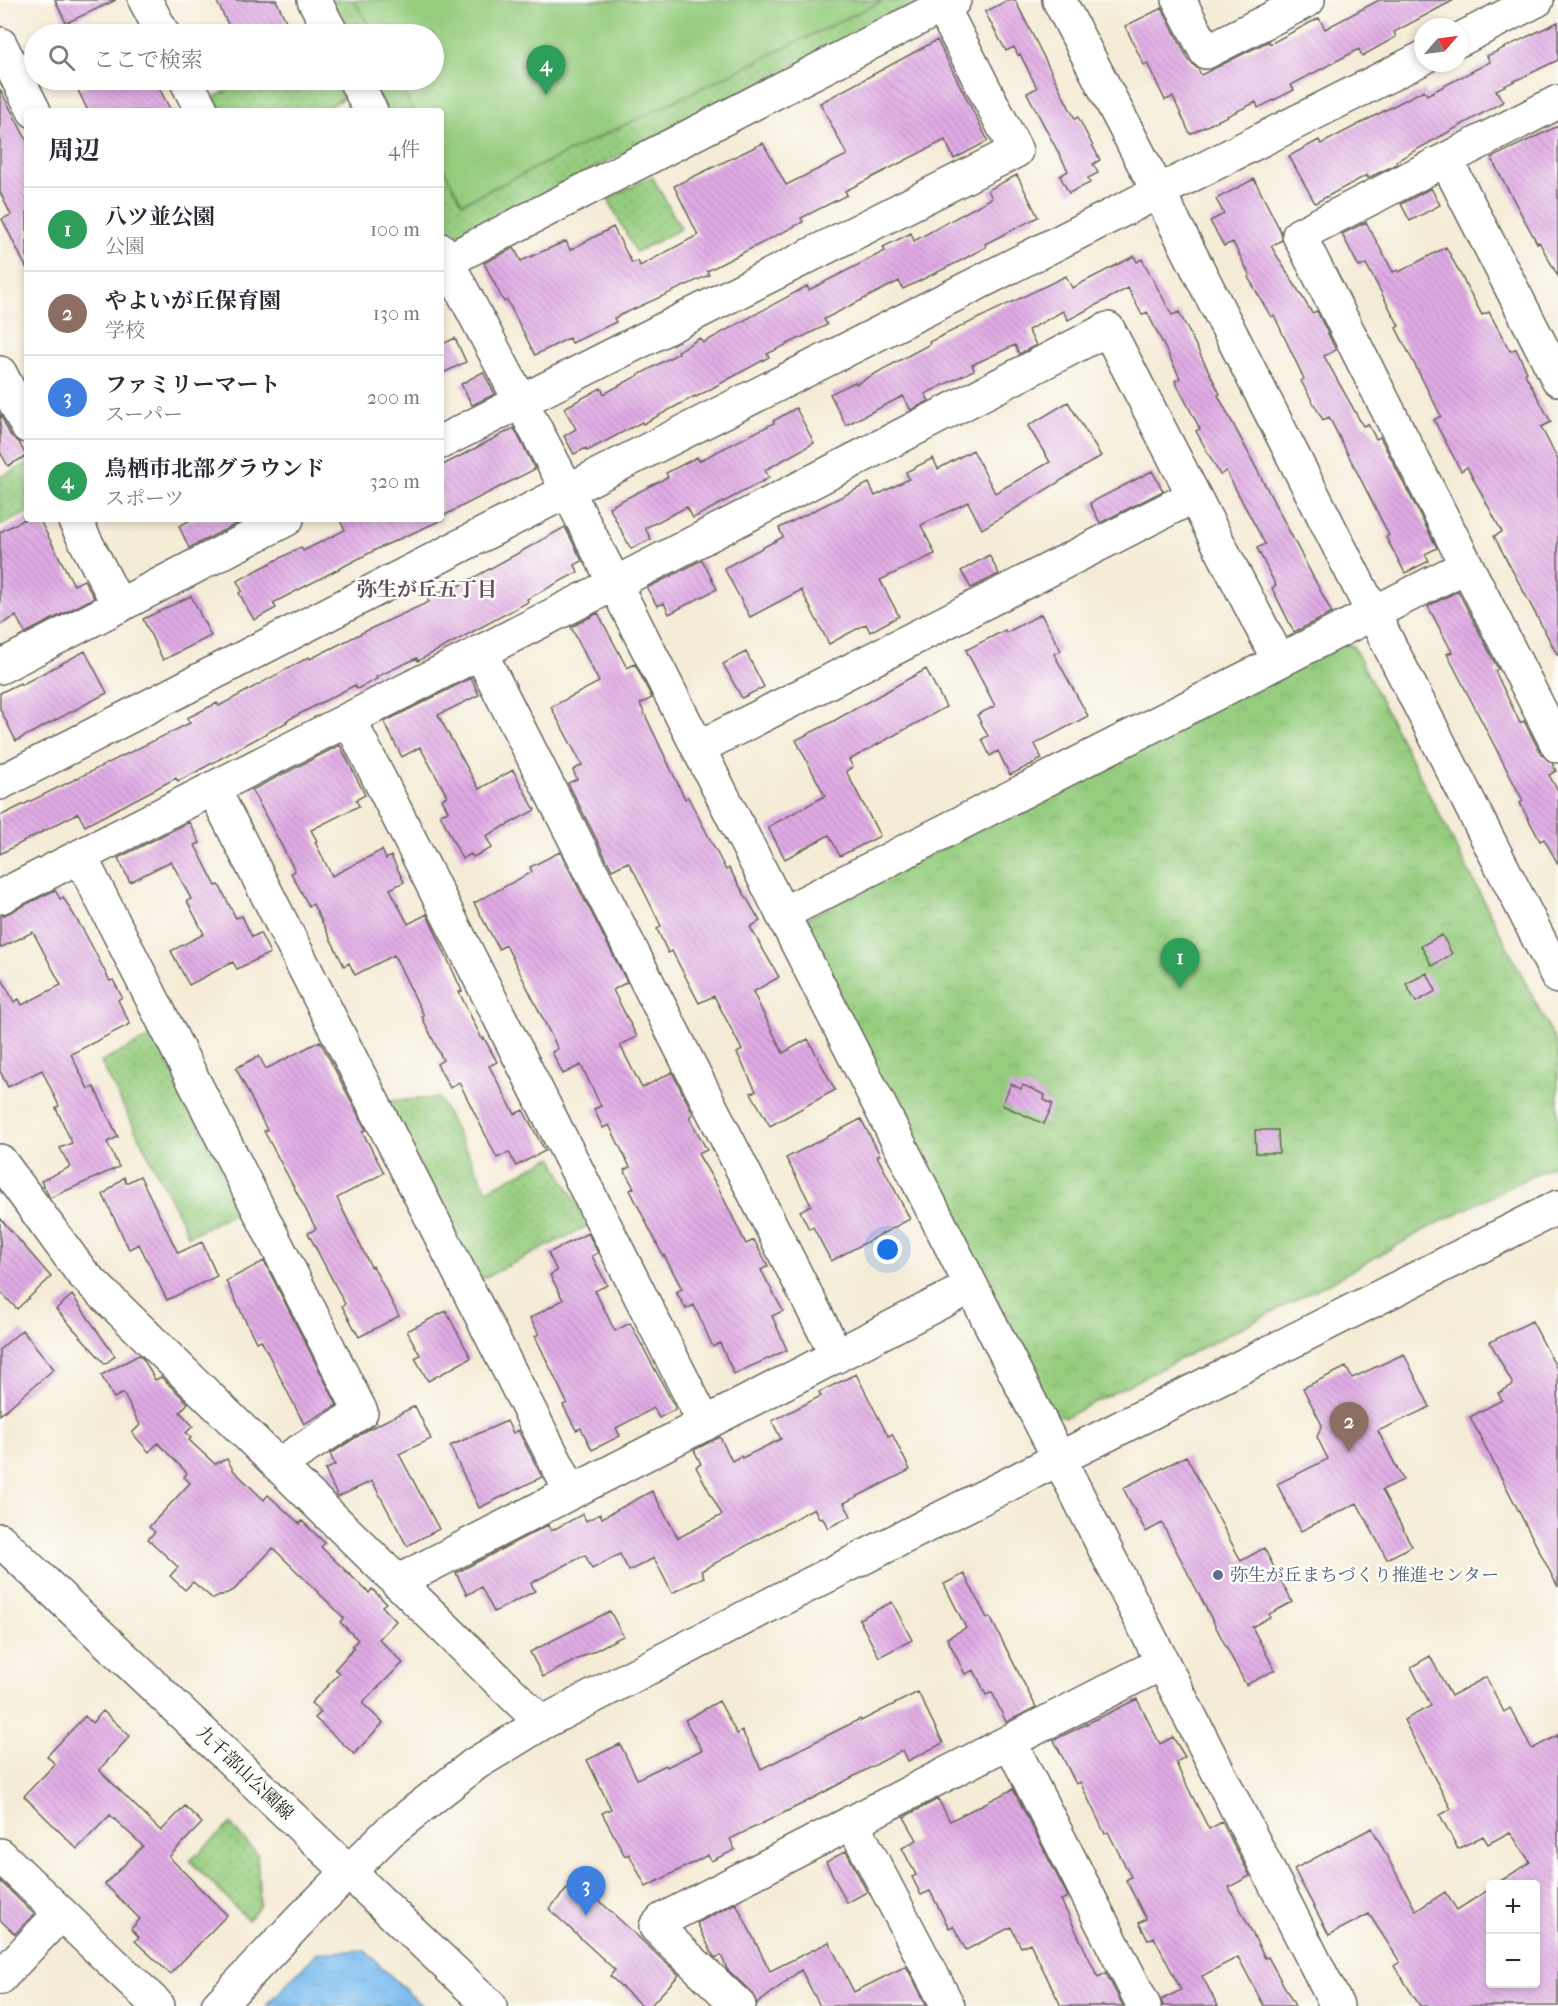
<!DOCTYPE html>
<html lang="ja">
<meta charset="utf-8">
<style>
:root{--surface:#fff;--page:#f2f2f3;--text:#2b2b33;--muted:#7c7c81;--line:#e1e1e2;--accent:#111827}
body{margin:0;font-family:"IM FELL French Canon","Noto Serif JP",serif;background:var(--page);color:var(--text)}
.controls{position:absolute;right:18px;bottom:18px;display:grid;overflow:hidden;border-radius:6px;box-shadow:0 3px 9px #0003}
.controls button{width:54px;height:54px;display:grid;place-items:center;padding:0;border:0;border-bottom:2px solid var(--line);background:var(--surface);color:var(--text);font:30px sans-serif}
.compass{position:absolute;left:1414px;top:18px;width:54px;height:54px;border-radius:50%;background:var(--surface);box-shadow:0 3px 9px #0003;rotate:62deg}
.you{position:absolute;left:888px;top:1250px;width:21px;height:21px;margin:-15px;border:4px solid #fff;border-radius:50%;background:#1a73e8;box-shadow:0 0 0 9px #1a73e833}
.badge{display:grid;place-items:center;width:39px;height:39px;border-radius:50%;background:var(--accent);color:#fff;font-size:20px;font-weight:700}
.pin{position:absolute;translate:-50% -50px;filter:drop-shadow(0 2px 3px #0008)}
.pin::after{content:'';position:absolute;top:32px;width:21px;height:18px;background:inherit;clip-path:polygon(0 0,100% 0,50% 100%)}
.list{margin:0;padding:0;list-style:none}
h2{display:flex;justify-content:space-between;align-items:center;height:78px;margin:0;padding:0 24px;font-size:26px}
h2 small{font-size:20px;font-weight:400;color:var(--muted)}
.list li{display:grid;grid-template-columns:39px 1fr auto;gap:18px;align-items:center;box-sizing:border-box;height:84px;padding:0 24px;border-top:2px solid var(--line)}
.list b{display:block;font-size:22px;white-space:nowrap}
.list p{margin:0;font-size:20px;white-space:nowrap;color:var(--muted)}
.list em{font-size:20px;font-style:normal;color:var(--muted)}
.icon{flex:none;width:33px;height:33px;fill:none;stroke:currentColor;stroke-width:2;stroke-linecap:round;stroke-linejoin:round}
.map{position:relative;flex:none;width:1558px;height:2006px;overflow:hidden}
.search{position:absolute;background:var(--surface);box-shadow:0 3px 9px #0003;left:24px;top:24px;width:420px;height:66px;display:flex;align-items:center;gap:15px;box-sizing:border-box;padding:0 21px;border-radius:33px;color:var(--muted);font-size:22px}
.panel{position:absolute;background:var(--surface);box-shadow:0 3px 9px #0003;left:24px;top:108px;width:420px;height:414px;border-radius:6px}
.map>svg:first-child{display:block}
.grass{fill:url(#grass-dots);stroke:#58744d;stroke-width:1.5}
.park{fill:url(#park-crowns);stroke:#58744d;stroke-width:1.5}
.pitch{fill:#95cc7e;stroke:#58744d;stroke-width:1.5}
.water{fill:url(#water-ripples);stroke:#4c6c86;stroke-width:1.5}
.building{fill:url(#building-back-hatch)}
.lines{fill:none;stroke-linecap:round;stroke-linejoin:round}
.minor-casing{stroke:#68655d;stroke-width:36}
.major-casing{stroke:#68655d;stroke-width:36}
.minor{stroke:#fff;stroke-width:33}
.major{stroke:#fff;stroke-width:33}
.service-dot{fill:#5c6f8a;stroke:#fdfcf7;stroke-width:2}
.labels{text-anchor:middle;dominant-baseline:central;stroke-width:5;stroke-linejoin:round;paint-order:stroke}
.service-label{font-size:18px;fill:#4e5e75;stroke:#fdfcf7;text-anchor:start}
.street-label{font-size:18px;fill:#1c1c1c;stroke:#fdfcf7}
.neighbourhood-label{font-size:20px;font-weight:bold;fill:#604e62;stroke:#fdfcf7}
</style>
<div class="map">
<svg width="1558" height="2006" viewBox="0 0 1558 2006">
<defs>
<pattern id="grass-dots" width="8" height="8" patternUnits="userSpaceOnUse" patternTransform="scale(1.5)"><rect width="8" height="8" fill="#95cc7e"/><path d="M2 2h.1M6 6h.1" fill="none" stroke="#80af6c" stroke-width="1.8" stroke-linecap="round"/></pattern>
<pattern id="park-crowns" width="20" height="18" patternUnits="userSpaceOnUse" patternTransform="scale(1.5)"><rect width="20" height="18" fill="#95cc7e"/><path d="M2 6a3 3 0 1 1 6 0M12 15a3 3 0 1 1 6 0" fill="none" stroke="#80af6c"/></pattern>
<pattern id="water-ripples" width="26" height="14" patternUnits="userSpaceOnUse" patternTransform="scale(1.5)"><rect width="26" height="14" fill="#7bbdf0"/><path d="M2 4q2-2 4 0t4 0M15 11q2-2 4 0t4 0" fill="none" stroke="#6aa2cd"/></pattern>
<pattern id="building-back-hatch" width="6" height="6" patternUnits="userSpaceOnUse" patternTransform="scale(1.5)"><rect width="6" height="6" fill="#dfaae4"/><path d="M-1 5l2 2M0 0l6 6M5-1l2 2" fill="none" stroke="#bf92c3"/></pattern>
</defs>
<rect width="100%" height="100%" fill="#fdfcf7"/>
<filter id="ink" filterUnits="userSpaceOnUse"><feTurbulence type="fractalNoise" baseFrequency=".0167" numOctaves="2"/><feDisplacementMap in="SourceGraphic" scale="12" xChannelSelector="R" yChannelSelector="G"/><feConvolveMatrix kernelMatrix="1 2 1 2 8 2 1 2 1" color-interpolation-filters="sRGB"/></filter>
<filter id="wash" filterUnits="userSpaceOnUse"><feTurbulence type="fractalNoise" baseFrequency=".008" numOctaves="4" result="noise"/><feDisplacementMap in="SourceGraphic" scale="24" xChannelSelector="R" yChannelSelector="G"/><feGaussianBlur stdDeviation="1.35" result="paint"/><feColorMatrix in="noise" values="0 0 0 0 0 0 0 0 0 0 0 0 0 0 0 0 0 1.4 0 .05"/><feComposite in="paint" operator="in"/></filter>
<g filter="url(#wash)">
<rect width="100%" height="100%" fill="#f5ecd7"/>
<path class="grass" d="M327,0H354L373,34H344Z
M884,0H922L450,242L441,225V163L463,203Z
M248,80H260L266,91L288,80H333L343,99L320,111H221L214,97Z
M367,80H397L413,111H383Z
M652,176L681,229L636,252L608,199Z
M27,464V513L0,526V477Z
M154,1035L242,1209L189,1236L101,1062Z
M439,1098L487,1190L552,1157L588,1226L478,1281L386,1101Z
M230,1824L257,1854L260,1905L248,1920L190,1861Z"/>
<path class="park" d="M1342,643L1353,646L1558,1046V1163L1426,1229L1331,1282L1066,1417L1052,1414L802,929L805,919Z"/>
<path class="pitch" d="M354,0H884L462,203L441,163V111H413L397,80H434V34H373Z"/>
<path class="water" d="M364,1950L422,2006H266L317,1953Z"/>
<g id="blocks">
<path class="building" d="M55,0H116L66,23Z
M216,0H276L292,34H233Z
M1008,0H1015L1075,119L1078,117L1100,160L1093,164L1098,173L1088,178L1090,183L1069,193L1060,176L1068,171L1027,93L1037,88L1020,54L1018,55L1014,47L1006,51L985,12Z
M1379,0H1454L1394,32L1396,37L1362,56L1359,49L1291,85L1294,90L1258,108L1256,102L1190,134L1173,97L1165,100L1147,63L1144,65L1125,26L1162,8L1189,61L1198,69L1201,75L1269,41L1270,44L1319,18L1325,29Z
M1558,22V60L1496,90L1503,102L1396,161L1397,164L1368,178L1367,175L1315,203L1289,156L1319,140L1321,144L1424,90L1427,95L1490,62L1487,56Z
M937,40L988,141L954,159L945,140L845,191L847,195L801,218L803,222L707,271L709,275L614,318L616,322L572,343L569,338L535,355L507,300L504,302L484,263L514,248L521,261L566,241L570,250L613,227L632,263L638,261L640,266L698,235L674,186L763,143L786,185L847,155L820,103Z
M99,80H155L171,111H88L78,90Z
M0,89L27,141V269L2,219L11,215L0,192Z
M1558,126V276L1539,242L1537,243L1491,158Z
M1017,175L1038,217L985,244L986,247L960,261L903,289L899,281L824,319L827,325L767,354L769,357L696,397L695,396L643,424L642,422L587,451L586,448L574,454L564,436L576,429L564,408L601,388L604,394L679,353L678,351L700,338L703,343L807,286L809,290L885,251L883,247L911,233L914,241L992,198L988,190Z
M1254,179L1281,232L1282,240L1271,246L1312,313L1317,311L1336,350L1324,356L1363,426L1368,424L1376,439L1380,437L1437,548L1425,554L1429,561L1405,573L1386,537L1389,535L1329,417L1323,420L1301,381L1304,379L1274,315L1271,317L1248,277L1250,276L1233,242L1224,246L1210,221L1224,214L1216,199Z
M1431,188L1440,205L1410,221L1401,204Z
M1366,222L1393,272L1398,270L1399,272L1446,247L1482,315L1489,312L1510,351L1516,349L1527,372L1525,374L1551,422L1541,427L1558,460V656L1494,536L1502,532L1467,467L1461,471L1434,420L1441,416L1396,328L1399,326L1366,264L1359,267L1342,234Z
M1134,256L1137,262L1142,259L1172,315L1179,312L1220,394L1218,395L1332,613L1294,632L1272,588L1276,586L1257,548L1265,544L1226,471L1220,475L1196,431L1200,429L1175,381L1180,378L1147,312L1142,315L1128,288L1068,320L1063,311L1028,330L1036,345L1019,354L1015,345L972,365L974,370L925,394L929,401L911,410L903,396L846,425L830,394L855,382L856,384L930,344L929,342L1066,276L1072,288Z
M455,338L466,362L441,374V345Z
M483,372L495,394L472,405L461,384Z
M1068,402L1101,456L982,529L968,502L921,525L935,554L880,580L899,616L870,632L866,624L829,644L801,590L750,617L724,568L783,537L779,528L869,483L875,496L909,479L906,472L933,458L938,469L973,450L995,493L1050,462L1028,426Z
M796,408L814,443L765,470L769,478L693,518L687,507L645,528L651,539L631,549L609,507L668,477L666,473L697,457L699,461L774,423L773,421Z
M0,414L10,435L19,442L26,456L8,466L0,452Z
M514,428L535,469L441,517V466Z
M1152,471L1163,491L1100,523L1090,503Z
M25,519H39L74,585L84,580L94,598L25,633L16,616L0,625V532Z
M193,519H246L189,548L179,526Z
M339,519H444L379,548L273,603L276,608L254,620L239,593L242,591L237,581L301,547L303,551L345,530Z
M565,527L582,561L575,565L578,572L527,599L528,602L418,661L417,658L376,677L377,679L357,689L355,685L286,721L287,722L196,772L178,781L176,778L85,826L78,813L0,854V816L190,723L187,718L217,703L219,706L309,657L310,659L372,628L429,602L427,598L456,584L457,587Z
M989,555L999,574L971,588L961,571Z
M702,560L717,589L669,614L664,603L657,606L647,588Z
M1458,591L1498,669L1495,671L1520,723L1524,721L1541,754L1552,763L1556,771L1549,775L1558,791V864L1544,839L1540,841L1520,803L1523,801L1447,654L1452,652L1428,606Z
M191,596L211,636L163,660L143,619Z
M598,613L627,668L635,664L652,698L640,704L685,799L688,797L726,870L729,868L760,921L750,927L779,977L753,992L783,1053L808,1039L835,1090L770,1126L751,1093L756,1091L737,1053L742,1050L714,996L699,1003L672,951L668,953L657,929L661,926L635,873L628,862L612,870L568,783L577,779L573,770L582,765L551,707L599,682L571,627Z
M1041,614L1061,651L1054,654L1088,716L1035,744L1042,759L1010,775L998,751L990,756L982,739L988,736L977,715L995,706L966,650L1005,630L1006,633Z
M85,651L107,693L16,741L0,709V693L20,683L21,685Z
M746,652L764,687L742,698L723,664Z
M926,669L946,707L849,760L853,767L846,771L880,836L840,856L829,835L785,859L768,827L825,796L796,740L830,723Z
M471,678L479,695L438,715L479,789L513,770L535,810L486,836L492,848L473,857L471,854L462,859L440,814L448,811L442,799L447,796L420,747L402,757L384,722Z
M340,745L365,795L356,800L359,806L311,830L317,841L315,842L332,876L382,850L386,859L391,856L404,882L390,889L408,924L427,914L462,991L459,992L482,1039L484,1038L497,1062L489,1066L515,1114L523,1110L545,1151L516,1166L509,1152L497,1158L459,1082L450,1088L437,1064L443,1060L422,1017L424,1016L394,955L355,975L349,963L344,966L313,904L309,906L291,873L295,871L252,790Z
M189,822L200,843L195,845L216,886L219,885L236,918L242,916L252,937L260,933L270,953L237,969L233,962L189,985L171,951L204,934L187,901L191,899L171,861L130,882L118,858Z
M560,852L627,982L613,990L637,1037L620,1045L642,1088L672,1072L693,1114L690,1116V1119L707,1150L698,1154L718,1187L746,1244L754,1240L768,1266L761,1270L783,1311L772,1316L787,1350L734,1374L720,1343L713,1347L694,1305L686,1309L676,1292L682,1289L664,1255L663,1256L630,1190L634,1188L624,1170L630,1167L609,1125L603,1128L594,1109L601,1106L581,1065L563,1074L552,1052L558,1049L506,945L499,949L474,903L532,872L530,867Z
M55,890L60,899L63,897L85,933L110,981L113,980L122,997L118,1000L130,1024L71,1054L88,1089L94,1087L118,1137L107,1142L119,1167L50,1198L41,1181L70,1167L60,1148L72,1143L56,1108L59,1106L42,1070L8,1087L0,1071V975L14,1002L19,999L22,1005L61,985L33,932L0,948V917Z
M1442,935L1452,954L1432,966L1421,946Z
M1427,973L1436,991L1416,1002L1406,984Z
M320,1041L366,1130L362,1131L384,1173L337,1198L371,1267L373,1266L399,1316L359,1337L342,1306L345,1304L308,1233L316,1229L264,1131L267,1130L236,1068L259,1056L266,1069Z
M1011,1084L1021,1089L1023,1085L1045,1095L1044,1100L1053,1104L1044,1124L1002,1105Z
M861,1119L880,1155L877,1156L910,1219L831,1261L813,1227L809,1229L800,1211L811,1205L786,1158Z
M1255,1130H1278L1279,1153H1256Z
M140,1176L178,1253L202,1242L217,1276L167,1300L139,1244L129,1249L103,1195L124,1177L126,1183Z
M0,1218L51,1277L17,1309L0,1291Z
M588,1233L598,1253L592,1256L607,1285L595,1291L615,1331L630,1323L676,1409L659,1418L654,1408L616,1428L620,1436L592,1450L581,1428L576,1430L563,1405L567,1403L535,1336L539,1334L530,1318L563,1300L550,1275L557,1271L548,1253Z
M264,1261L337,1405L304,1424L261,1340L256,1342L226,1281Z
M72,1295L115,1356L105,1364L56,1309Z
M446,1311L471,1358L428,1381L415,1358L420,1355L407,1331Z
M1532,1321L1558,1371V1587L1470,1417L1502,1400L1498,1393L1513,1385L1490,1342Z
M22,1330L54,1369L0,1415V1349Z
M1404,1354L1430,1407L1378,1431L1403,1480L1382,1490L1412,1546L1387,1559L1357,1503L1301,1531L1277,1484L1328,1459L1317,1437L1322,1425L1303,1388L1346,1367L1352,1378Z
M139,1355L144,1360L155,1380L161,1377L188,1403L180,1412L193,1426L186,1433L191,1438L189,1440L215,1464L227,1459L233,1470L264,1500L268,1495L300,1524L302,1521L325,1543L321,1547L369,1593L372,1589L386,1603L382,1606L396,1621L379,1639L403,1663L362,1703L383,1723L354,1754L315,1718L321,1712L311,1703L340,1673L335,1669L354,1648L352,1646L358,1640L340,1622L344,1618L273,1548L234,1590L213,1599L193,1582L185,1590L170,1576L178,1567L148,1539L155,1532L149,1527L190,1483L184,1477L187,1473L158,1443L149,1452L132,1433L140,1425L123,1393L114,1398L101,1375Z
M856,1374L888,1436L892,1434L910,1470L844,1503L851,1516L828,1528L822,1517L819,1518L814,1508L701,1571L704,1577L672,1593L654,1558L629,1571L620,1554L592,1569L585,1555L531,1583L535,1591L494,1612L481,1587L467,1595L456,1573L548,1525L551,1531L583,1514L586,1521L600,1514L602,1518L652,1491L678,1538L722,1515L696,1467L701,1464L694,1450L720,1437L732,1461L741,1456L742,1458L781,1439L772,1421L821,1396L819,1392Z
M415,1406L431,1439L399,1454L439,1529L407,1546L372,1481L338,1497L325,1470L335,1465L330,1454L369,1429Z
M507,1421L513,1433L518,1430L542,1477L479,1508L450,1446Z
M1186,1456L1241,1561L1264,1548L1292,1602L1269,1614L1270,1617L1252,1627L1275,1670L1246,1685L1162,1523L1146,1532L1123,1488Z
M964,1574L987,1618L990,1617L1036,1707L1006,1722L992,1692L986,1695L974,1670L965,1674L947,1638L966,1628L944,1584Z
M892,1602L912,1640L879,1657L859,1619Z
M610,1611L623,1636L543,1677L530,1652Z
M1430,1656L1451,1696L1486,1677L1504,1712L1510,1708L1532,1749L1558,1735V2006H1420L1394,1966L1400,1962L1369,1914L1329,1935L1294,1869L1372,1828L1416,1911L1445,1892L1457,1910L1491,1888V1983H1536V1884H1496L1530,1862L1510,1832L1488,1844L1483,1836L1458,1849L1440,1815L1451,1809L1404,1720L1431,1706L1411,1667Z
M918,1692L943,1743L908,1761L903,1750L804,1803L730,1839L735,1850L711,1861L708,1855L646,1887L629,1854L625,1856L602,1813L611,1809L587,1760L620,1744L637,1779L666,1765L667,1767L702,1750L685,1720L719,1701L737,1734L742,1731L761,1769L860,1719L861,1721Z
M1137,1699L1160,1744L1173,1737L1185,1757L1176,1762L1180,1772L1209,1829L1222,1822L1250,1876L1229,1887L1265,1958L1268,1957L1295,2006H1264L1238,1957L1202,1976L1218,2006H1163L1161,2000L1181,1990L1154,1937L1148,1940L1139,1923L1146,1919L1126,1880L1131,1877L1108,1832L1105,1834L1080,1782L1076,1784L1054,1740Z
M103,1711L130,1736L99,1770L161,1831L185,1806L202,1823L169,1857L227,1915L170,1974L135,1941L139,1937L131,1929L140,1919L105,1884L143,1846L110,1815L77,1849L24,1796L55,1764L47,1756L85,1716L92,1723Z
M1013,1789L1068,1897L1061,1900L1098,1977L1106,1973L1123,2006H1061L1030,1943L1021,1947L1011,1927L966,1950L953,1926L949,1928L930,1891L921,1895L912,1877L916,1875L902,1848L917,1840L904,1817L938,1799L950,1821Z
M846,1851L867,1892L847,1903L826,1862Z
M576,1879L679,1975L650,2006H642L610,1976L615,1970L549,1909Z
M0,1881L34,1914L15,1934L0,1920Z
M736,1903L770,1971L829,1942L854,1992L906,1966L927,2006H820L801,1970L757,2004L752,1993L727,1969L721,1955L716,1958L713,1955L697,1923Z"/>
</g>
</g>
<g filter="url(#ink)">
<use href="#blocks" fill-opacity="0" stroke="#68655d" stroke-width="1.5"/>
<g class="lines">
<g class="minor-casing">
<path id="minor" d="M145,0L163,34
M314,0L332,34
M1059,0L1174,222L1558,977
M1179,0L1206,52L1308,0
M1459,40L1537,0
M0,44L34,111
M186,80L202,111
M355,80L371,111
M1558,102L1299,235L1558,746
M1446,160L1558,379
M441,250L559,474L1337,2006
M447,261L954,0
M0,373L27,426
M441,442L1016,151L942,6
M74,519L119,606
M480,652L837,1356
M0,667L287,519
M349,719L705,1424
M698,748L1194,496
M0,783L567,491L1423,58
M213,788L571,1492
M80,856L361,1412L278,1465
M0,897L614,584L1108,329L1279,661
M782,914L1466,566
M0,1161L82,1273L542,1723
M397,1582L970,1287
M1010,1742L1144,2006
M852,1822L948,2006
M0,1855L158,2006
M0,1978L60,1914
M218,2006L305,1915L390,1831L475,1764L542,1723L781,1599L1558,1207
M739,2006L656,1927L662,1920L1162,1663"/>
</g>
<g class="major-casing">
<path id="major" d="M0,1540L490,2006"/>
</g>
<use href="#minor" class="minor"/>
<use href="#major" class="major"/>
</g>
</g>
<circle class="service-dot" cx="1218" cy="1575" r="6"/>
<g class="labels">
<g class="service-label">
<text x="1230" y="1575">弥生が丘まちづくり推進センター</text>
</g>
<g class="street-label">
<text transform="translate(245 1773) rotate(44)">九千部山公園線</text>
</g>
<g class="neighbourhood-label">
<text x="427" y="589">弥生が丘五丁目</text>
</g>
</g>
</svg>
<div class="controls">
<button>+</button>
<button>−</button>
</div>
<svg class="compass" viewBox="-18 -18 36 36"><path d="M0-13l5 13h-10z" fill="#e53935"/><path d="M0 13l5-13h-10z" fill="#7c7c81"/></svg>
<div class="you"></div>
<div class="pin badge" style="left:1180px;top:988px;background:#2e9e5b">1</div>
<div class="pin badge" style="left:1349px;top:1452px;background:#8d6e63">2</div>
<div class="pin badge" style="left:586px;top:1916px;background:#3f7fe0">3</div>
<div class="pin badge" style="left:546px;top:95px;background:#2e9e5b">4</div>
<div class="search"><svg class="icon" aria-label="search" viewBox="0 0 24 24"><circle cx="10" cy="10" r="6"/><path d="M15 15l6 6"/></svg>ここで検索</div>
<section class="panel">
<h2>周辺<small>4件</small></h2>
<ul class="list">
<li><span class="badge" style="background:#2e9e5b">1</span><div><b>八ツ並公園</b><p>公園</p></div><em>100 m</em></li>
<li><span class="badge" style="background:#8d6e63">2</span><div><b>やよいが丘保育園</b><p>学校</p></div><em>130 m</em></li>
<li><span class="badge" style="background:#3f7fe0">3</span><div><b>ファミリーマート</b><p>スーパー</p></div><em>200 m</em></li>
<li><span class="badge" style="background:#2e9e5b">4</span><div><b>鳥栖市北部グラウンド</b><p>スポーツ</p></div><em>320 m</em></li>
</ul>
</section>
</div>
